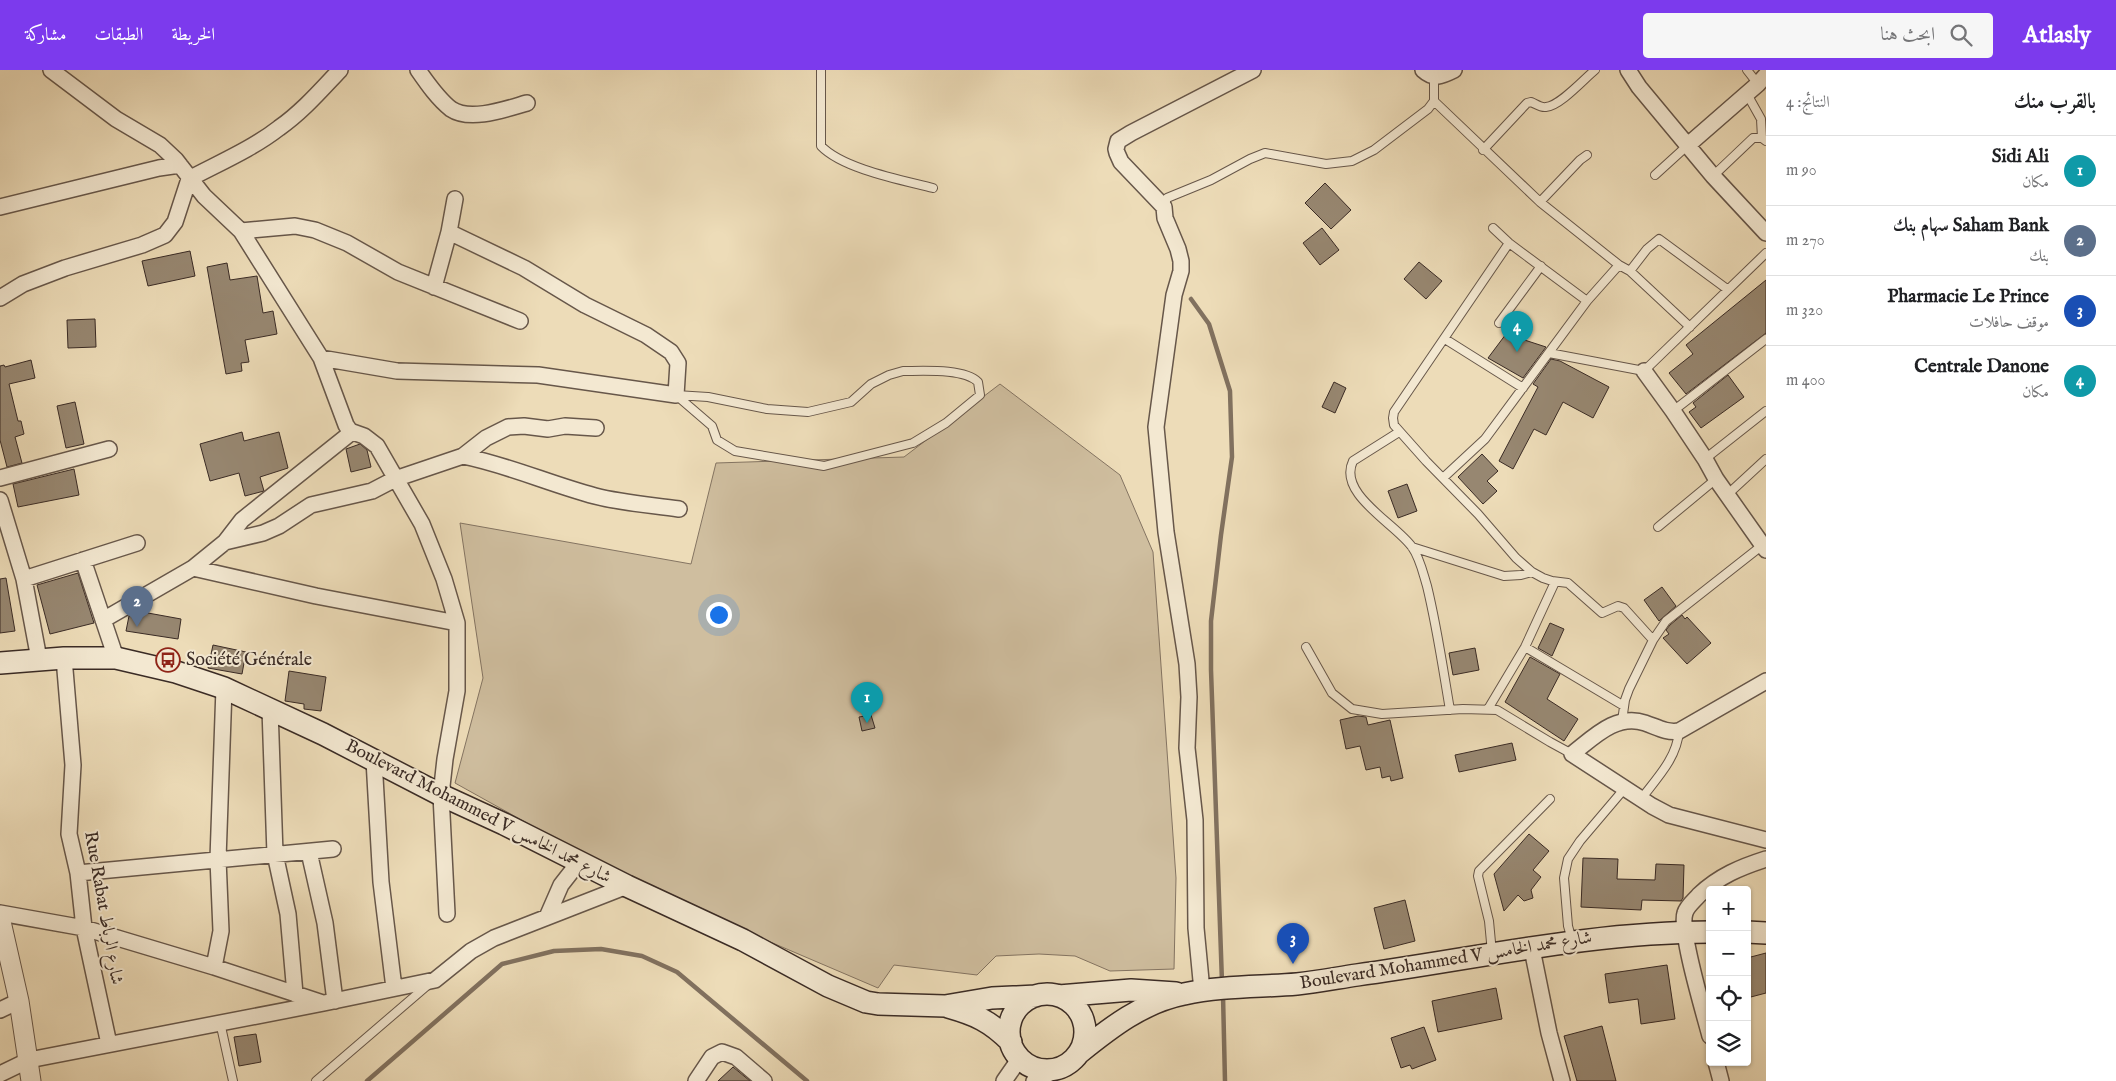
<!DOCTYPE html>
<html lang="ar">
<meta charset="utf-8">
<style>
:root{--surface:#fff;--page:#f6f6f6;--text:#202124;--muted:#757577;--line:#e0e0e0;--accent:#7c3aed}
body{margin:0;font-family:"IM FELL English",Amiri,serif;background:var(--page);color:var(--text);direction:rtl}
.controls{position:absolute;right:15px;bottom:15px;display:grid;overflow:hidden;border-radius:5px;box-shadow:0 1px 4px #0004}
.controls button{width:45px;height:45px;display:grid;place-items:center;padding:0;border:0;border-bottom:1px solid var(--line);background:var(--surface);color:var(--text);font:25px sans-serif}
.you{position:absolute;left:718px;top:544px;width:18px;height:18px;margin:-12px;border:4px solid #fff;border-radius:50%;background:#1a73e8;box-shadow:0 0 0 8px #1a73e833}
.badge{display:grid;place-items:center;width:32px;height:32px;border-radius:50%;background:var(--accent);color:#fff;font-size:16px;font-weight:700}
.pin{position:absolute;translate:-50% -41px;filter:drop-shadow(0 1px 2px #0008)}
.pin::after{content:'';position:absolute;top:26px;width:18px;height:15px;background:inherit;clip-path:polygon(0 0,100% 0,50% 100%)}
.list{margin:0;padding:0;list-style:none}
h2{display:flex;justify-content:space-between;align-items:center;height:65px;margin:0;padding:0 20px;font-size:21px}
h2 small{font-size:16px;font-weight:400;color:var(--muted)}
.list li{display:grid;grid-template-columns:32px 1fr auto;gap:15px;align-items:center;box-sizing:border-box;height:70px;padding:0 20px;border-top:1px solid var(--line)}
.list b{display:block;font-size:19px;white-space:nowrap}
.list p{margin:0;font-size:16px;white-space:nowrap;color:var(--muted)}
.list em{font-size:16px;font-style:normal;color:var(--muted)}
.icon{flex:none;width:28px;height:28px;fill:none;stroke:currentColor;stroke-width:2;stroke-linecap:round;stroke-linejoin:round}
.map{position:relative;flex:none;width:1766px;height:1011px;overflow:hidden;direction:ltr}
header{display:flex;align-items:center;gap:30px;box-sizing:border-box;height:70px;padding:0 25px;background:var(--accent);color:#fff}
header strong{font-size:24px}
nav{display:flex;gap:28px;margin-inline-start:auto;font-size:18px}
.search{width:350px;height:45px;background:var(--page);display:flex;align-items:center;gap:12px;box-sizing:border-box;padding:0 18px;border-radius:5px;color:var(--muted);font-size:19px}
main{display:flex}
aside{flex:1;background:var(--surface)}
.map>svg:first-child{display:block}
.green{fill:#cfbe9f;stroke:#847462}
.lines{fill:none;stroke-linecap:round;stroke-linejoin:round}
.stream{stroke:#81715f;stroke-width:4.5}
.building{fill:#978771;stroke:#3a2b25}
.service-casing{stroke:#67574a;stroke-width:10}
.minor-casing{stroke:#67574a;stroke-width:18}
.tertiary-casing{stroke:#67574a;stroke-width:21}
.secondary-casing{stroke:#3a2b25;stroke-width:24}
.service{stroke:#f3e8d1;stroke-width:8}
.minor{stroke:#f3e8d1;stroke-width:15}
.tertiary{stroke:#f3e8d1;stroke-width:19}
.secondary{stroke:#f3e8d1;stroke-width:21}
.labels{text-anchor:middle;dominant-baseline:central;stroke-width:4;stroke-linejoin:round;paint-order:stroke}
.poi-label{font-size:18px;fill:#3a2b25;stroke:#f3e8d1;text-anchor:start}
.street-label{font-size:18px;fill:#3a2b25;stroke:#f3e8d1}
</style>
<header>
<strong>Atlasly</strong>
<div class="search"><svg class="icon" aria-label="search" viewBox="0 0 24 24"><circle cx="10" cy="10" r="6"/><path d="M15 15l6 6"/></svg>ابحث هنا</div>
<nav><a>الخريطة</a><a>الطبقات</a><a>مشاركة</a></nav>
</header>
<main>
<aside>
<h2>بالقرب منك<small>النتائج: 4</small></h2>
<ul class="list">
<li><span class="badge" style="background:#0f9aa8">1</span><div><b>Sidi Ali</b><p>مكان</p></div><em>90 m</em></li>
<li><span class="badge" style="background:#5c6f8a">2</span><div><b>Saham Bank سهام بنك</b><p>بنك</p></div><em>270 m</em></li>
<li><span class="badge" style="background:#1a4fb4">3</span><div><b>Pharmacie Le Prince</b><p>موقف حافلات</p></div><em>320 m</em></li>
<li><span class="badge" style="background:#0f9aa8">4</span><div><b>Centrale Danone</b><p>مكان</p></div><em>400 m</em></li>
</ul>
</aside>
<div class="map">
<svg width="1766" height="1011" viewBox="0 0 1766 1011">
<rect width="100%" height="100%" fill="#eddcb8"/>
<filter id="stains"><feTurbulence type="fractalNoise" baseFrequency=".004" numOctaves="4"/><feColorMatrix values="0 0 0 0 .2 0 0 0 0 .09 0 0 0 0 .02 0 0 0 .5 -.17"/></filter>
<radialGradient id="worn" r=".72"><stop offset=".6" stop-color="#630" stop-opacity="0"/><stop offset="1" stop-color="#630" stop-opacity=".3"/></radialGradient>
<path class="green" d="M1000,314L1120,405L1153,482L1176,808L1174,899L1110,901L1075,886L1039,884L996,886L977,905L894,895L878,918L672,830L579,782L455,713L483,608L460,453L691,494L716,393L904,387Z"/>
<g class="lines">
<path class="stream" d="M1191,229L1209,254L1230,321L1232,387L1221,465L1211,551V600L1222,912
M1223,925L1225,1011
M367,1011L502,894L554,881L601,879L642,886L677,902L807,1011"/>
</g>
<path class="building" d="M1325,113L1351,140L1331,159L1305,133Z
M1322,158L1339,180L1320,195L1303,173Z
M190,181L195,206L148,216L142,191Z
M1419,192L1442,211L1426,229L1404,209Z
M227,193L230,210L257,206L263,243L273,241L277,264L245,270L249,292L241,293L242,301L226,304L207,197Z
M1766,210V263L1686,324L1669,303L1693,284L1686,275Z
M95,249L96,277L68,278L67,250Z
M1506,264L1546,277L1523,308L1488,288Z
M1551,289L1560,291L1609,317L1593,348L1563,332L1546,365L1534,359L1513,399L1499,391L1538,317L1533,314Z
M31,290L35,308L9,314L18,351H21L24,364L15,367L22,393L7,397L0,370V296L4,295L5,297Z
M1728,305L1744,327L1701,358L1689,342L1696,337L1693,333Z
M1334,312L1346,318L1335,343L1322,337Z
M75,332L84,374L66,378L57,336Z
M242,362L244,371L279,362L288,398L260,407L264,421L245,426L239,403L210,411L200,374Z
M360,374L367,380L371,397L351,402L346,379Z
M1482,384L1498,401L1487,411L1497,421L1483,434L1458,407Z
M74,399L79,425L18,437L13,414Z
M1407,414L1417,441L1398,448L1388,421Z
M78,503L94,553L50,564L37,515Z
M6,508L15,561L0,563V509Z
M1662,517L1676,536L1659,551L1644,530Z
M137,541L181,549L178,569L126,561L129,546Z
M1682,545L1685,549L1687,547L1711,573L1687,594L1663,568L1669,564L1666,560L1670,555Z
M1550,553L1564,559L1552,586L1538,578Z
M213,575L246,582L242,604L208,598Z
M1475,578L1479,600L1453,605L1449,583Z
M1530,587L1560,604L1547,629L1578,649L1564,671L1505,632Z
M289,601L326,607L321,641L304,639V634L285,631Z
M871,645L875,658L862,661L859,647Z
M1358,646L1366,647L1368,655L1390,650L1403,708L1391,711L1390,706L1382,708L1380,697L1366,700L1360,676L1346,679L1340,650Z
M1512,673L1516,690L1459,702L1455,685Z
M1529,764L1549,781L1533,800L1541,807L1531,820L1533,828L1524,831L1518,825L1504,841L1494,804Z
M1583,788L1618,789L1617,809L1655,810L1656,794L1684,795L1683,828L1681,831L1642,830L1641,840L1581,837Z
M1405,830L1415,871L1384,879L1374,838Z
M1766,883V923L1747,928V888Z
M1667,895L1675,949L1641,954L1638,929L1609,933L1605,904Z
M1496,918L1502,949L1438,962L1432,931Z
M1602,956L1616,1011H1577L1564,966Z
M1424,957L1436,990L1412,999L1410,995L1401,998L1391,968Z
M256,964L261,992L239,996L234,967Z
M733,997L750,1011H718Z"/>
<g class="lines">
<g class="service-casing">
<path id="service" d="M821,0V76C843,99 902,110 933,118
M1747,0L1758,14
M1747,24L1761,49L1762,68
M1434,31L1540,132L1619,195L1630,201L1690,257
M1483,80L1527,33L1531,32C1536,34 1541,38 1546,37C1560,36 1584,9 1595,0
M1655,105L1688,75
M1713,106L1753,68H1762L1766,71
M1540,132L1580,90L1587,85
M1164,137L1167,128L1211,110L1250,89L1265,83L1326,94L1352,91L1374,80L1428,39L1434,31V7
M1493,158L1509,173L1587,231
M1509,173L1394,342L1393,348L1394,355L1426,391L1478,444L1516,488L1532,502L1543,508L1552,511L1568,513L1602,543L1618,536L1624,538L1653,570
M1630,201L1647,179L1659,169L1727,219
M1499,253L1541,196
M1445,269L1523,318
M1549,283L1644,301L1766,183
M903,301C922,301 964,298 978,312L980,325L946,353L913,373L824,396L735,381L717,370L712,356L676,325L708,327L767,339L808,342L851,332L871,314L889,305Z
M1673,341L1766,269
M1399,362L1353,391C1337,424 1396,454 1412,477C1420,488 1423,503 1427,516C1437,557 1443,599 1450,640
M1705,389L1766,341
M1443,408L1485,369L1587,231L1619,195
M1727,425L1766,389
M1658,457L1716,409
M1412,477L1504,506L1521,505L1532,502
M1306,577L1332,623L1352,639L1382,644L1463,639L1497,640L1550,672L1572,684
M1525,577L1624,636
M1488,639L1525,577L1555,512
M1622,651L1625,630L1629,619L1653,570L1666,551L1764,474
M1641,729C1657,708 1677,688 1679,661
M1572,870L1568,856L1564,808L1568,789L1580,771L1625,718
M1492,883L1489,851L1478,806L1479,801L1550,729
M220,952L233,1011
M316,1011L429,914"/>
</g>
<g class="minor-casing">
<path id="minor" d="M51,0L116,49L160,75L176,90L204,126L241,161L321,288L346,355L350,361L364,366L377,376L422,454L444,509L457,553V621L445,689L441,725L447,844
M418,0C427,13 438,29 451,39C470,52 506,39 527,33
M1423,0C1434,10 1442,6 1454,0
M1628,0L1639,17L1713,106L1766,163
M1688,75L1758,14L1766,5
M0,137L159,98L180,95
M241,161L295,156L315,160L347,173L398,202L520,251
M434,217L449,162L455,129
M0,228L23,214L65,198L142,175L165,165L175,152L189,109C219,93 252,79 279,58C302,42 321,20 340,0
M321,288L397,301L538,305L676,325L678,293L671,282L646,265L585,235L524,198L449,162
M1644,301L1673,341L1705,389L1716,409L1766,480
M463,386C508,395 550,414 595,426C622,433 651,435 679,439
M0,408L109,379
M0,430L24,509L39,589
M225,472L263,463L279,456L311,435L372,421L395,409L463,386L486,368L508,357L524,356L548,359L565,356L596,358
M83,490L116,588
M193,498L316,526L457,553
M24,509L137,473
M103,550L193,498L225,472L242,450L352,362
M64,588L73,695L69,764L78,803L84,858L109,974
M1766,611L1679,661C1666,663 1657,657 1645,653C1616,643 1593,668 1572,684L1652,736L1669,745L1766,770
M270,639L275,784L288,844L295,924
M374,690L381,812L394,918
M309,782L325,853L335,931
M78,803L333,779
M0,843L84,858L214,897L323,933
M547,847L561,815L579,792
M1532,879L1549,963L1562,1011
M214,897L221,861L218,789L224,618
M1202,921L1196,858L1195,750L1187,678L1189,627L1187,594L1166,462L1156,357L1174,225L1181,201V191L1178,179L1165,148L1164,137L1121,92L1117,83L1116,79L1118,71L1131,63L1253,0
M0,940L19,931
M1710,966C1704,943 1679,860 1685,843C1687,836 1695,830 1699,825C1719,806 1741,797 1766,789
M1716,992L1721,1011
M0,1004L29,990L324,933L435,910L471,881L494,868L627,816
M696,1011L712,987L722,982L736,987L764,1011
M1004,1011L1020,988
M1034,1011L1064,996"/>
</g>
<g class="tertiary-casing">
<path id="tertiary" d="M0,847L19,931L31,1011"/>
</g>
<g class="secondary-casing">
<path id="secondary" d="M0,593L64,588H116L176,602L224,618L323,664L441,725L504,754L627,816L743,870L828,916L866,932L878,934L945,936L992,928L1036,926
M1747,862L1766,863
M1009 962a38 38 0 1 1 76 0a38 38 0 1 1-76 0Z
M1059,926L1131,920L1176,923
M948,937C976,945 990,951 1011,972
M1079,983C1110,958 1143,932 1184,924C1220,916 1260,917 1297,914C1317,912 1337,908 1357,905C1474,889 1591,862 1710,862"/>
</g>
<use href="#service" class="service"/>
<use href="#minor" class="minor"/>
<use href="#tertiary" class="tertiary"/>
<use href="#secondary" class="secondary"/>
</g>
<defs>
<g id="bus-ring" transform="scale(1.25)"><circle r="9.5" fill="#f3e8d1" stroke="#8f2418" stroke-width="1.5"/><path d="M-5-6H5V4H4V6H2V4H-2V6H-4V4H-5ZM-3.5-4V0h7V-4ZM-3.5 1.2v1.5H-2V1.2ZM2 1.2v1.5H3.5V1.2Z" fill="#8f2418"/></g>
</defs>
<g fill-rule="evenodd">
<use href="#bus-ring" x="168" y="590"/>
</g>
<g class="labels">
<g class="poi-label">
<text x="186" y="590">Société Générale</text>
</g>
<g class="street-label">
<text transform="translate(478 742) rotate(27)">Boulevard Mohammed V شارع محمد الخامس</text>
<text transform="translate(103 838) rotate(80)">Rue Rabat شارع الرباط</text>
<text transform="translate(1446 891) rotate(-9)">Boulevard Mohammed V شارع محمد الخامس</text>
</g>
</g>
<rect width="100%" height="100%" filter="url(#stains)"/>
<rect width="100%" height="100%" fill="url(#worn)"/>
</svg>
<div class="controls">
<button>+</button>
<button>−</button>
<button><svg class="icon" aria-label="locate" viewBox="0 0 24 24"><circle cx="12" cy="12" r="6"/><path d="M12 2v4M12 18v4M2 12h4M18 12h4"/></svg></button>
<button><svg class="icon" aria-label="layers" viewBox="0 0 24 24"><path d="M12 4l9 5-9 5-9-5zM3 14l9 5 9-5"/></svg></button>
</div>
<div class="you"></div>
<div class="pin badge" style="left:867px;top:653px;background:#0f9aa8">1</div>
<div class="pin badge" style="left:137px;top:557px;background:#5c6f8a">2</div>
<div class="pin badge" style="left:1293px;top:894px;background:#1a4fb4">3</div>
<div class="pin badge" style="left:1517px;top:282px;background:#0f9aa8">4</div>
</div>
</main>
